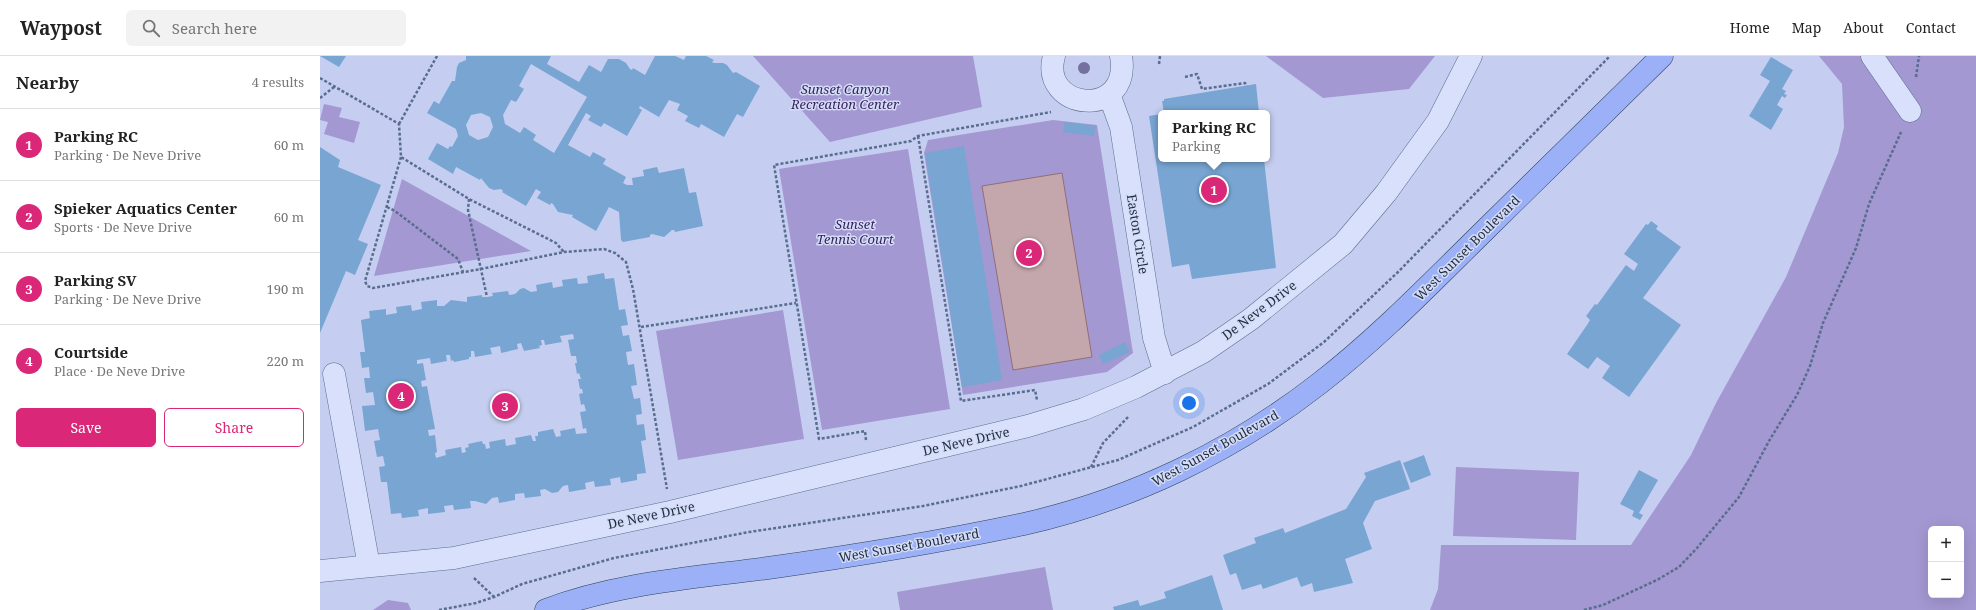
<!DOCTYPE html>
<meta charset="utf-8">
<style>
:root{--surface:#fff;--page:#f2f2f2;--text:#222;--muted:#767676;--line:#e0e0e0;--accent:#db2777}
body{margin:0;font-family:"Noto Serif",serif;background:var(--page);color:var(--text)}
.controls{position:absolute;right:12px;bottom:12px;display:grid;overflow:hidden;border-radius:6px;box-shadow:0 4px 16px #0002}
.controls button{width:36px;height:36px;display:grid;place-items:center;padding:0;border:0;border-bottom:1px solid var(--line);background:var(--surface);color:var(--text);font:20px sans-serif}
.you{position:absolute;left:869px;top:347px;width:14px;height:14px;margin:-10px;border:3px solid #fff;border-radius:50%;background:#1a73e8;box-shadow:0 0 0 6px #1a73e833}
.badge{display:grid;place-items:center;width:26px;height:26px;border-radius:50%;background:var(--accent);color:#fff;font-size:13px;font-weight:700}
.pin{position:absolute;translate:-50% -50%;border:2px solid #fff;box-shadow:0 1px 4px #0006}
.popup{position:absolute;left:838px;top:54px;width:112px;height:52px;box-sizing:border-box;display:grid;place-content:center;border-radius:6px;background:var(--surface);filter:drop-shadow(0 1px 3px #0005);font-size:13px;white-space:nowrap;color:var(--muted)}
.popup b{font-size:15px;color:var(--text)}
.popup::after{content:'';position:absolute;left:50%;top:100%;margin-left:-8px;border:8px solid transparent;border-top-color:var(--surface)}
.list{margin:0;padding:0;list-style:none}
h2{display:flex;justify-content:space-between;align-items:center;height:52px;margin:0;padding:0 16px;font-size:17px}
h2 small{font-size:13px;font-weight:400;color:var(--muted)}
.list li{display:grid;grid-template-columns:26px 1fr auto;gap:12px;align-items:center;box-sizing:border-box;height:72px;padding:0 16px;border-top:1px solid var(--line)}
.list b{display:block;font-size:15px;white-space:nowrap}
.list p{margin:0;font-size:13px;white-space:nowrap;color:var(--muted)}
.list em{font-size:13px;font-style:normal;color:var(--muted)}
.actions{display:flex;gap:8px;padding:12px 16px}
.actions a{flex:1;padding:9px 0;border:1px solid var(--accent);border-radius:6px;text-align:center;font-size:14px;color:var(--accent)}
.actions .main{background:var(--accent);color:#fff}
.icon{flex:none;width:22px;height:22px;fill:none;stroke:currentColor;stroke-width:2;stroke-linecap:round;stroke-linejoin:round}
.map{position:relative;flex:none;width:1656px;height:554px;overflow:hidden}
header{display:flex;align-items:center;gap:24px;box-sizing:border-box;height:56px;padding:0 20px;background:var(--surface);border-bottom:1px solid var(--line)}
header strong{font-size:19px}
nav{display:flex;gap:22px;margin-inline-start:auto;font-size:14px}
.search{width:280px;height:36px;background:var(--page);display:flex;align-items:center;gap:10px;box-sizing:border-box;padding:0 14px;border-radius:6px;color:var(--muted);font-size:15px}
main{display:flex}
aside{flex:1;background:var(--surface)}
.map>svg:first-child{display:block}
.green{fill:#a398d1;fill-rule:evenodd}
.water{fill:#c4a7ad;stroke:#946d73}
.building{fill:#78a5d2;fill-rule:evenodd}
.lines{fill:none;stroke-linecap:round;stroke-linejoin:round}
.minor-casing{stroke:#596d8e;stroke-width:23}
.major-casing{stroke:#2e425c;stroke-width:23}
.path{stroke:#596d8e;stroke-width:2.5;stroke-dasharray:3 2;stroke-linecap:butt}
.minor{stroke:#d9e0fb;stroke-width:22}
.major{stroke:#9bb0f6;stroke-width:22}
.tree{fill:#76709e}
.labels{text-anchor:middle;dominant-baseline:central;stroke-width:3;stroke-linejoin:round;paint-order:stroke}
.park-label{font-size:13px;font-style:italic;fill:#36235b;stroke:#d5dcf8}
.street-label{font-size:13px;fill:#1e2c3d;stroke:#d5dcf8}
</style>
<header>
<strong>Waypost</strong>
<div class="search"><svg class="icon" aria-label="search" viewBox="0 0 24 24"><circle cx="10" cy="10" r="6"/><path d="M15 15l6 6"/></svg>Search here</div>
<nav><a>Home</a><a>Map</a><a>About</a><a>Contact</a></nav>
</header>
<main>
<aside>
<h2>Nearby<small>4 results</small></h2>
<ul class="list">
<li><span class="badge">1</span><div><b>Parking RC</b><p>Parking · De Neve Drive</p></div><em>60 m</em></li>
<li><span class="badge">2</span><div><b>Spieker Aquatics Center</b><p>Sports · De Neve Drive</p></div><em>60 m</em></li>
<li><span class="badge">3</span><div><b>Parking SV</b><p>Parking · De Neve Drive</p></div><em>190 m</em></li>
<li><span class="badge">4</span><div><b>Courtside</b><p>Place · De Neve Drive</p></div><em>220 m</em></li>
</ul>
<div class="actions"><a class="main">Save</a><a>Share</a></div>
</aside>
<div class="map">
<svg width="1656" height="554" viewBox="0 0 1656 554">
<rect width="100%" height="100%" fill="#c5cef1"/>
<path class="green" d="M433,0H653L662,51L510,86Z
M946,0H1115L1089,33L1003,42Z
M1499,0H1656V554H1110L1118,533L1121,489H1311L1371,399L1396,347L1466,221L1518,97L1524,71L1522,28ZM1611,473H1641V539H1611Z
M4,48L22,52L19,61L40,66L34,87L4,78L8,66L0,64Z
M733,64L777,69L813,297L787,316L643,339L604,97L608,84Z
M588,93L630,353L502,374L459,113Z
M82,123L211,195L54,220Z
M463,254L484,383L358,404L336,275Z
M1136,411L1259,416L1256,484L1133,480Z
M725,511L733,554H580L577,536Z
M68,544L88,547L91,554H53Z"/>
<path class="water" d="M742,117L772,301L693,314L662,130Z"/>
<path class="building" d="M0,0H26L19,11Z
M146,0H231L227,8L259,26L269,9L281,16L288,3H299L306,7L310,13L312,14L313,12L325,19L335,0H355L364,4L366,0H386L394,4L392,6L394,7H403L407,9L413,17L416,16L440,30L423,61L417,58L404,81L381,68L379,72L365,65L368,60L357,54L360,48L349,44L339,61L320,50L319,52L322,54L307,80L284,67L281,71L268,64L271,60L266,57L248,89L270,101L273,96L286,103L283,108L306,121L303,127L307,129H313L312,122L324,120L323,114L337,111L339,117L364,112L369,137L376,136L383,170L355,176L354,174H352L344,181L332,178L330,179V181L303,186L301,184L299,156L289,151L276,175L252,161L253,159L238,156L233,148L231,147L230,149L217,142L221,136L216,133L206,150L182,136L183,135L181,133L174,134L169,132L161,122L160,124L136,111L133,118L108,103L117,87L128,93L130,90L132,91L138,80L136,73L107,57L114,45L119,48L132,25H135L137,11L139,7L146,4ZM211,8L267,41L234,97L213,84L216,79L204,71L200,77L185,68L183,59L191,44L196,46L204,33L199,30ZM161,57L170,61L173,71L168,81L158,84L149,79L146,69L151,59Z
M1451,1L1473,14L1462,33L1466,35L1464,38L1467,39L1465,42L1462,40L1457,49L1463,53L1451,74L1429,60L1450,25L1440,19Z
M936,28L939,57H844L842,45H844V43Z
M841,58V103H944L956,212L872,223L869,208L852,211L829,60Z
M745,66L776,70L774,80L743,76Z
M644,90L682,324L642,331L605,97Z
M0,91L20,104L18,111L61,129L38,184L48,188L35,219L26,215L0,277Z
M1331,165L1338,170L1336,173L1361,191L1323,242L1361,269L1309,341L1282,322L1290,310L1277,301L1268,313L1247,298L1267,269L1270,264L1266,260L1275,248L1277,249L1306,209L1314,215L1318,208L1304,198L1326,168L1328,169Z
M284,217L285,223L294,222L299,254L305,253L308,269L301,270L303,280L309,279L312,295L306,296L308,309L314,308L317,329L311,330L314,343L320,342L322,358L316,359L317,369L324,368L326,384L321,385L326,417L317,418V424L301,427L300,421L290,423L291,429L275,431L274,425L265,427L266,433L249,436L248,429L243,430L238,436L232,437L225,433L220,434L221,440L205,442L204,437L195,438V444L179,447L178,441L172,442L166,448L155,445H150L151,452L134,454L133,449L124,450L125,456L108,458V452L98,454L99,460L82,462L81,457L71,458L67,426H61L59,411L65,410L63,400L57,401L54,385L60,384L58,373L45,375L42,350L55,349L53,336L46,337L44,322H50L49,311L42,312L40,296H45L41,264L50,262L49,255L66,253V259L77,257L76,251L91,249L92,255L102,253L101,246L117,244V250H124L131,244L147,246V241L162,239V241H167L173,240L172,237L188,235L189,239L195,238L200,233L204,232L211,236L217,235L216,229L232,226L233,232L243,230L242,224L257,222L258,228L268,227L267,220ZM253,278L254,283L248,284L251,300H256L257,307H255L257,318L259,317L261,323H258L260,333H262L263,337L259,338L261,349L264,348L266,355L260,356L263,373L266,372L267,377L256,378L255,372L240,375L241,380L236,381L233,373L218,376V380H215L216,385H213L211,379L195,382L196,388L186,390L185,383L169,386L170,392L166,393L165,388H163L162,385L148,388L149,391L145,392L146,396L142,397L141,391L125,394L126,399L116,402L115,397L117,396L115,379L109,380L108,374L115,373L107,330L102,331L101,325L106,324L103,307L97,308V304L110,302L111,308L127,305L126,299H130L131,305L133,304L134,306L149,303V301H151V295H154L155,301L172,298L170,292L180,290L181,297L198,293L197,288L201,287L204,295L220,292L219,290L222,289L221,284H224L225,289L242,286L240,280Z
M805,286L810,296L783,308L779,299Z
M1104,399L1111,419L1091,427L1083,407Z
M1080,404L1090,433L1055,445L1043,467L1052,493L1025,503L1033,527L994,536L992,527L981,531L977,521L943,533L941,528L922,534L916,517L910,519L903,499L936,487L934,482L963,472L965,477L1026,453L1046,421L1044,417Z
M1319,414L1338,424L1319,457L1323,459L1320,464L1312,460L1314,455L1300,448Z
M892,519L903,554H794L793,551L818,544L820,550L846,542L844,536Z"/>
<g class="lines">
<g class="minor-casing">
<path id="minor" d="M734,0C719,55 812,64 801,0
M1552,0L1590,55
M789,38L801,71L834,282L845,317
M14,318L49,510
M0,515L134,502L350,456L708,370L764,353L816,331L883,296L931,263L1023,188L1066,137L1118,65L1151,0"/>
</g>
<g class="major-casing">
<path id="major" d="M226,554C297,527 373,522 448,512C534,500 619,486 704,468C811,444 913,395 1000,327C1058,282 1109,229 1162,177C1222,118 1282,59 1342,0"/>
</g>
<path class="path" d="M839,8L840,0
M865,21L877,18L882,33L925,27L927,30
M1596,21L1599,0
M0,22L79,68L81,101L149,143L236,187L244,196
M0,42L14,31
M79,68L117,0
M598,80L641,345L715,334L717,344
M81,101L45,225L47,230L53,232L161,213L244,196L284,193L295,197L306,206L313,233L347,433
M149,143L148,154L167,241
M67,151L75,155L138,203L143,216
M321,271L476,247
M546,384L545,375L499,383L454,109L591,85L598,80L731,56
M771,411L783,387L808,361
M154,522L174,541
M119,554L156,547L174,541L202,528L294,502L429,476L603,450L701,430L798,404L873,371L948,328L1004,286L1078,216L1290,0
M1264,554L1283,549L1337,524L1359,511L1377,492L1419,441L1449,385L1477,339L1490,310L1503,267L1536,192L1549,148L1581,76"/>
<use href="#minor" class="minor"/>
<use href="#major" class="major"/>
</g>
<circle class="tree" cx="764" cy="12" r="6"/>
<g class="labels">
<g class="park-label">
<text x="525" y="33">Sunset Canyon<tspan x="525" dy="15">Recreation Center</tspan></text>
<text x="535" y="168">Sunset<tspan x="535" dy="15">Tennis Court</tspan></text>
</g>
<g class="street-label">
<text transform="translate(818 178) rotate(81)">Easton Circle</text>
<text transform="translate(1147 192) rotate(-45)">West Sunset Boulevard</text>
<text transform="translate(939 254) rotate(-37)">De Neve Drive</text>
<text transform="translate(646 385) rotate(-13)">De Neve Drive</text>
<text transform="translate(895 392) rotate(-29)">West Sunset Boulevard</text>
<text transform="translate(331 459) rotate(-12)">De Neve Drive</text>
<text transform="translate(589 489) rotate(-10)">West Sunset Boulevard</text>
</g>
</g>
</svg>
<div class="controls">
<button>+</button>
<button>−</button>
</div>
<div class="you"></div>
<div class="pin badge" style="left:894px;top:134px">1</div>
<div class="popup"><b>Parking RC</b>Parking</div>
<div class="pin badge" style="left:709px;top:197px">2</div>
<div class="pin badge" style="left:185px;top:350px">3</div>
<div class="pin badge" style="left:81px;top:340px">4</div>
</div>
</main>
